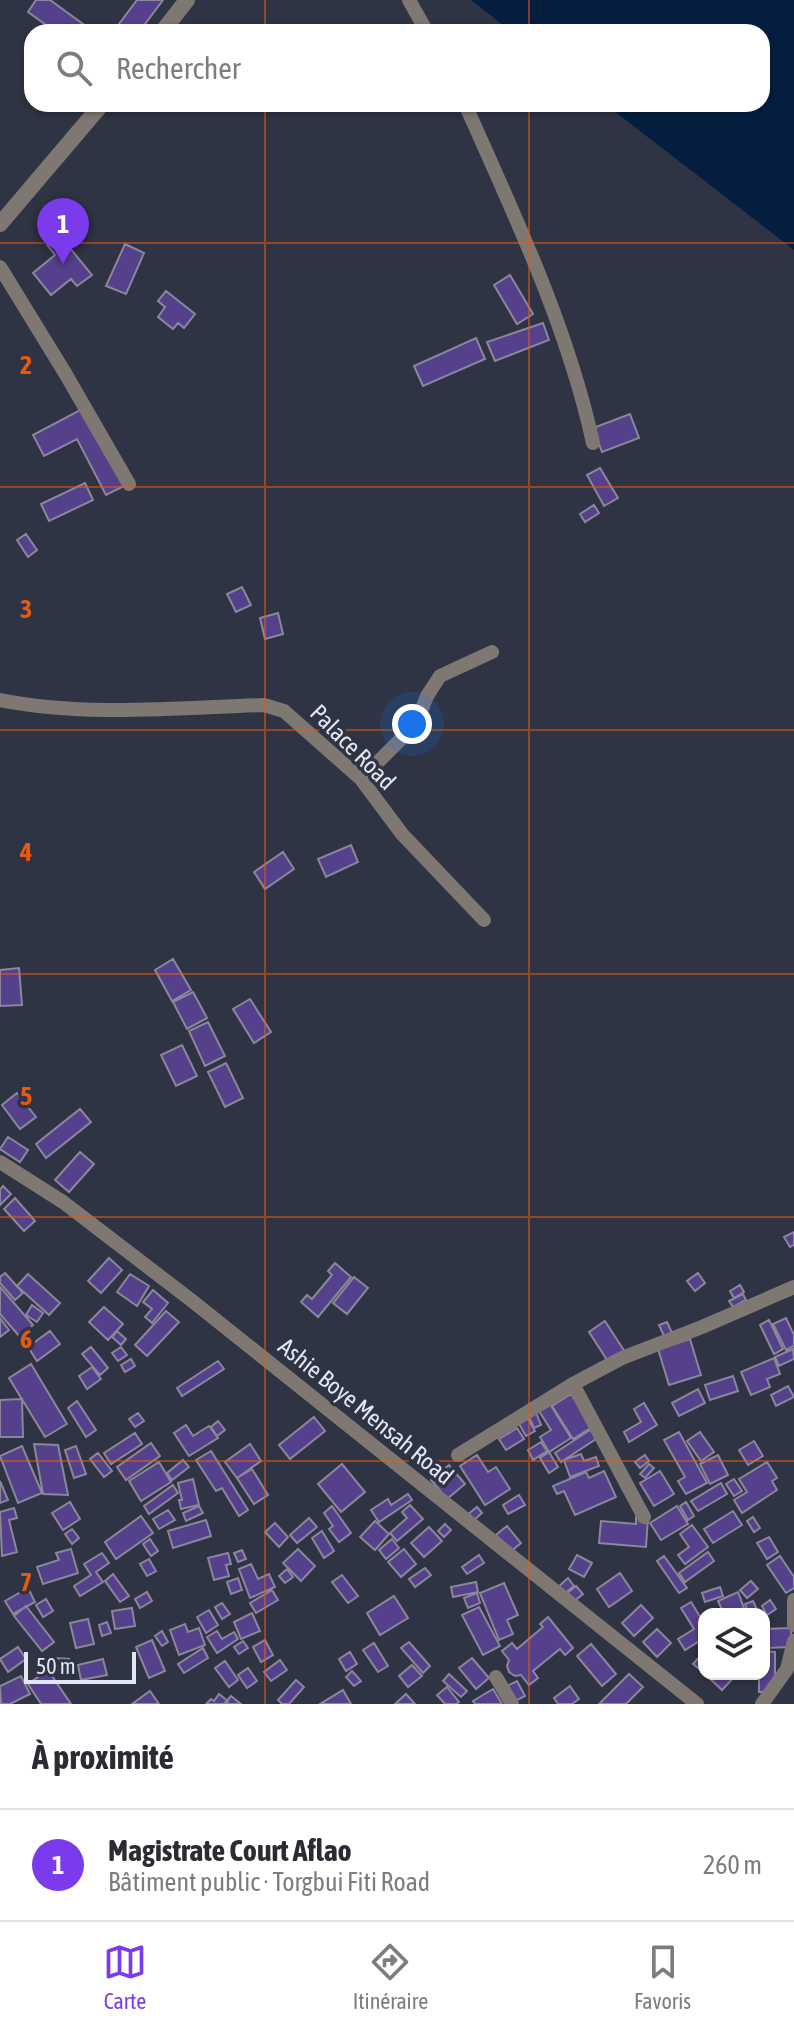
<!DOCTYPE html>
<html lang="fr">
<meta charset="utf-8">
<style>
:root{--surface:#fff;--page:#f7f7f7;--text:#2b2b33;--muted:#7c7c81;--line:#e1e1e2;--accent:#7c3aed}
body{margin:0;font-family:"Asap Condensed",sans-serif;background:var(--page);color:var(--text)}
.controls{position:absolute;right:24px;bottom:24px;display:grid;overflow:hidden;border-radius:16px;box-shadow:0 2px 6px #0004}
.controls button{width:72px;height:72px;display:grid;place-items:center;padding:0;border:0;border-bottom:2px solid var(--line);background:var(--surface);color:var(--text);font:40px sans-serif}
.scale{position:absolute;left:24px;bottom:20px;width:112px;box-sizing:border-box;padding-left:8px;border:4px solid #e2e6f0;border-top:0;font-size:22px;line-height:28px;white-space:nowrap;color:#e2e6f0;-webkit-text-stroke:6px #2e3443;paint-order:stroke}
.you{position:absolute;left:412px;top:724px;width:28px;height:28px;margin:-20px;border:6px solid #fff;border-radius:50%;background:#1a73e8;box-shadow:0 0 0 12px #1a73e833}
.badge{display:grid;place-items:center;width:52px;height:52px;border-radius:50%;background:var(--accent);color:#fff;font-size:26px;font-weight:700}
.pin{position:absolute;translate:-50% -66px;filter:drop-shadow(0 2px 4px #0008)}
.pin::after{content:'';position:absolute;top:42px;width:28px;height:24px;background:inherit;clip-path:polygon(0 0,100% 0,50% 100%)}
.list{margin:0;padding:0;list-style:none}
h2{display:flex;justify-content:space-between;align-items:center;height:104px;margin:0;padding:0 32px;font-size:34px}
h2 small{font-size:26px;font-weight:400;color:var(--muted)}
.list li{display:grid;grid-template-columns:52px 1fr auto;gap:24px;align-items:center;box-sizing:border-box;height:112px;padding:0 32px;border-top:2px solid var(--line)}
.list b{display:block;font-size:30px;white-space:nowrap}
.list p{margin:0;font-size:26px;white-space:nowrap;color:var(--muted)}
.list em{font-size:26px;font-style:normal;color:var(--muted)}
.icon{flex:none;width:44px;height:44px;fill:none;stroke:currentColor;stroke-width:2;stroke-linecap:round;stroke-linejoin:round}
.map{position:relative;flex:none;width:794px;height:1704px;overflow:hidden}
.search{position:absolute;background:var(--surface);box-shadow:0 2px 6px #0004;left:24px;right:24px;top:24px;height:88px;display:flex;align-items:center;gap:20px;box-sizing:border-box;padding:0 28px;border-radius:24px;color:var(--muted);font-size:30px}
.sheet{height:216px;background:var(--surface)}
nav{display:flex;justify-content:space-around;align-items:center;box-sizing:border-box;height:112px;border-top:2px solid var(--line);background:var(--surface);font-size:22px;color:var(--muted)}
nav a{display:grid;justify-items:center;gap:4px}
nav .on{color:var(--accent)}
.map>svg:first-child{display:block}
.water{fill:#051e40}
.building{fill:#55408c;stroke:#8a879a;stroke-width:2}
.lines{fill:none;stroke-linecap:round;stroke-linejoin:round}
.minor{stroke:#7f7772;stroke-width:14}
.tertiary{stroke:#7f7772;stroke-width:16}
.grid{fill:none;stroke:#e8590c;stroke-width:2;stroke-opacity:0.55}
.labels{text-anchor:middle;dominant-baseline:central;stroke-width:7;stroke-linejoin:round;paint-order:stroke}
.street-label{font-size:24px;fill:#e2e6f0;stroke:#2e3443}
.grid-label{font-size:26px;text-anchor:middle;font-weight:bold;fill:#e8590c;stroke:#2e3443;stroke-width:7;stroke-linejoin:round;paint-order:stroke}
</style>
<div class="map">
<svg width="794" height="1704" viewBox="0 0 794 1704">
<rect width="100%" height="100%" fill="#2e3443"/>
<path class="water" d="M471,0H794V250L605,104H762V32H512Z"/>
<path class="building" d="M36,0H50L94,32H56L28,12Z
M137,0H163L139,32H113Z
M60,236L92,275L77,286L71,279L51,295L33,273L55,255L47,245Z
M125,244L144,253L126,294L106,286Z
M510,275L533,314L517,324L494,285Z
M166,291L195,314L184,328L178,323L173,329L158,317L165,307L158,301Z
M543,323L549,340L495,361L487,342Z
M476,338L485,359L423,386L414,366Z
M84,408L124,486L106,495L77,439L44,456L33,435Z
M630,414L639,438L602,452L593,428Z
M600,468L618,498L604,506L587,475Z
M85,483L93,500L49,521L41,504Z
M594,505L599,513L585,522L580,514Z
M26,534L37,550L28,557L17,540Z
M242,587L251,605L236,612L227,594Z
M278,613L283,634L265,639L260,618Z
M351,845L358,862L326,877L318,859Z
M283,852L294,869L265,889L254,872Z
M173,959L191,990L172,1001L155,970Z
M19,968L22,1005L0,1006V970Z
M193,992L207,1018L187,1029L173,1002Z
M250,999L271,1032L254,1043L233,1009Z
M208,1022L225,1056L205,1066L189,1031Z
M182,1045L197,1076L176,1086L161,1055Z
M226,1063L243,1098L225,1107L208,1072Z
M17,1093L36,1117L20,1129L2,1105Z
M80,1109L91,1122L46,1158L36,1144Z
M8,1137L28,1150L20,1162L0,1149Z
M80,1152L94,1164L69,1192L55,1180Z
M3,1186L11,1194L0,1205V1190Z
M15,1198L35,1221L24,1231L4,1209Z
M794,1232V1245L790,1247L784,1237Z
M109,1258L122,1270L101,1293L88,1281Z
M335,1263L351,1277L318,1317L301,1302L307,1295L312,1299L332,1275L328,1271Z
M5,1273L23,1293L15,1300L0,1283V1277Z
M698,1273L705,1283L695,1291L687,1281Z
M28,1274L60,1303L49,1315L17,1286Z
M130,1274L149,1286L137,1306L117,1292Z
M354,1277L368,1288L347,1314L333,1303Z
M740,1285L744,1292L734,1298L730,1291Z
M0,1287L33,1325L20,1337L0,1314Z
M153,1290L168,1303L152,1323L145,1317L152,1309L143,1302Z
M743,1294L746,1300L733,1307L729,1301Z
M32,1305L43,1313L37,1322L26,1315Z
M104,1307L123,1324L108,1340L89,1322Z
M166,1311L179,1322L147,1356L135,1345Z
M0,1318L9,1330L0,1337Z
M786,1318L794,1335V1346L786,1350L773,1324Z
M769,1320L783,1349L774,1354L760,1325Z
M605,1321L625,1352L609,1363L589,1332Z
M667,1322L672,1333L664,1336L659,1325Z
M50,1331L60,1344L37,1361L28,1347Z
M117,1331L126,1339L121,1345L112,1337Z
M690,1339L701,1375L669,1385L658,1349Z
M91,1347L108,1368L100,1375L82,1354Z
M121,1347L127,1355L118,1361L112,1353Z
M793,1349L794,1359L779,1366L775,1357Z
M774,1358L780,1374L767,1379L770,1387L751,1395L741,1372Z
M131,1359L135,1366L125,1372L121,1365Z
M218,1361L224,1369L182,1396L177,1388Z
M31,1364L67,1424L45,1437L9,1378Z
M92,1367L101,1379L87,1389L79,1376Z
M733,1376L738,1391L710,1400L705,1385Z
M788,1386L794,1397L776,1406L771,1395Z
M698,1389L705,1403L679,1416L672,1403Z
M571,1394L592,1427L573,1439L552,1406Z
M22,1399L23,1437H0V1400Z
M77,1401L96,1430L86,1437L68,1408Z
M644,1403L657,1425L629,1442L624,1432L641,1422L634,1409Z
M550,1404L571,1438L549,1452L540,1437L551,1430L539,1411Z
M535,1410L541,1425L534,1428L527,1413Z
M138,1413L144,1421L135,1427L129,1419Z
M314,1417L325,1431L290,1459L279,1445Z
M527,1417L535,1431L526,1436L518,1422Z
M218,1421L225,1430L217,1436L211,1427Z
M186,1425L193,1436L209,1426L218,1438L189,1456L174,1433Z
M517,1428L524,1439L506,1450L499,1439Z
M593,1428L599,1437L561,1462L555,1453Z
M679,1432L707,1483L686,1494L678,1481L685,1477L664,1440Z
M700,1432L714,1452L701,1461L687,1441Z
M135,1433L142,1444L111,1464L104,1453Z
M754,1441L763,1456L748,1465L739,1450Z
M541,1442L547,1451L533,1460L528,1450Z
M151,1443L160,1456L126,1480L117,1467Z
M34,1444L58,1445L68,1495L43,1494Z
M250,1444L261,1461L237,1478L225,1462Z
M22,1446L42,1493L18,1503L0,1456Z
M76,1446L86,1474L74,1478L65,1450Z
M211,1451L248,1510L239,1516L222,1488L216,1491L196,1460Z
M549,1452L558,1467L549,1473L540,1458Z
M98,1453L112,1471L104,1477L90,1459Z
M581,1454L584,1461L596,1457L599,1466L570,1477L564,1460Z
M477,1455L488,1472L496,1467L510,1489L485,1505L460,1466Z
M645,1455L649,1461L640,1468L635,1462Z
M718,1455L728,1475L710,1484L700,1464Z
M183,1460L189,1467L172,1480L167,1473Z
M159,1462L171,1482L141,1501L129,1481Z
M767,1462L777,1478L772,1481L777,1490L742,1513L734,1500L747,1492L739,1479Z
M342,1464L365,1492L341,1512L318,1484Z
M649,1464L654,1468L645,1478L640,1474Z
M449,1465L465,1484L447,1499L431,1480Z
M252,1469L268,1495L254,1504L237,1478Z
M604,1471L616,1497L575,1515L564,1491L557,1494L553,1486L586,1472L589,1478Z
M660,1471L674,1494L654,1506L640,1483Z
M193,1479L199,1505L181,1509L179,1500H182L178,1483Z
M734,1479L742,1491L734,1496L726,1484Z
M0,1481L8,1500L0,1503Z
M721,1483L727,1494L698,1511L691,1501Z
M173,1485L178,1493L149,1514L144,1506Z
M408,1494L412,1500L379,1522L371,1510L388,1499L391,1505Z
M519,1495L525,1505L508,1514L503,1505Z
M70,1502L80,1519L63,1530L52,1513Z
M686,1502L694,1516L688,1520L680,1506Z
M410,1505L423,1519L397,1541L390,1533L407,1518L402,1512Z
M199,1506L203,1513L186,1521L183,1513Z
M332,1506L351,1533L339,1542L329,1529L333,1526L324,1513Z
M677,1506L688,1524L661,1540L650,1523Z
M477,1507L482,1513L473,1521L467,1515Z
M14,1508L17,1518L9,1520L17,1552L2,1556L0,1512Z
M168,1510L175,1520L159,1529L153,1519Z
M733,1511L742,1525L713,1543L704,1529Z
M141,1516L153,1533L116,1559L105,1542Z
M636,1517L648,1518L646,1547L599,1543L601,1521L636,1524Z
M753,1517L760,1528L754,1532L747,1521Z
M309,1518L317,1527L297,1543L290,1535Z
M206,1520L211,1536L173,1548L168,1531Z
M375,1521L389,1534L375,1550L360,1537Z
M275,1523L288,1537L279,1547L265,1532Z
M445,1524L451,1530L444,1537L438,1531Z
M692,1525L708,1547L685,1564L678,1555L689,1547L680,1534Z
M507,1526L521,1543L510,1552L496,1535Z
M429,1527L442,1541L424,1557L411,1543Z
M72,1529L79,1538L72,1544L65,1534Z
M322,1531L334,1551L324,1558L312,1538Z
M769,1537L778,1552L767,1559L757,1543Z
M150,1539L158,1551L151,1556L143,1544Z
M392,1539L399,1548L386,1559L379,1550Z
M71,1549L78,1573L43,1584L37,1567L59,1560L56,1553Z
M298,1549L315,1566L301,1581L283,1563Z
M404,1549L416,1564L401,1577L388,1562Z
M242,1550L246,1559L238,1562L234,1553Z
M708,1552L714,1561L685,1582L679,1573Z
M102,1553L109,1563L96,1572L103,1582L80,1596L74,1586L91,1575L84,1564Z
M228,1553L231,1564L226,1565L229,1576L214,1580L208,1558Z
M479,1555L484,1563L467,1574L462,1567Z
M577,1555L592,1563L584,1577L569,1569Z
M664,1556L687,1588L679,1593L657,1561Z
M780,1556L794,1577V1588L786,1593L767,1565Z
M149,1559L156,1571L147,1576L140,1564Z
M251,1564L258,1579L269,1574L275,1587L250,1598L239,1569Z
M425,1568L431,1575L415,1587L409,1579Z
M287,1569L293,1577L285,1583L279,1576Z
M620,1573L632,1591L609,1607L597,1589Z
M113,1574L129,1596L120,1602L105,1581Z
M342,1575L358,1596L348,1603L332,1582Z
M238,1578L242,1590L231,1594L227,1582Z
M568,1578L574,1586L563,1595L557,1588Z
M751,1581L758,1589L747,1598L740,1590Z
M476,1582L478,1592L453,1597L451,1587Z
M504,1583L518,1615L507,1620L513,1634L499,1640L480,1593Z
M576,1586L583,1594L573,1602L566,1594Z
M720,1587L723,1596L705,1602L702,1593Z
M28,1588L35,1602L13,1614L5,1601Z
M272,1590L278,1600L256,1613L250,1603Z
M147,1592L152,1601L140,1608L135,1599Z
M738,1592L744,1608L724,1614L718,1601Z
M477,1593L480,1603L468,1608L464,1598Z
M394,1596L408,1618L380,1635L367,1613Z
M46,1599L53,1611L43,1617L36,1605Z
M770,1600L776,1609L767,1615L762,1606Z
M753,1601L759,1614H749L745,1604Z
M691,1602L704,1623V1638L685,1650L678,1639L694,1629L681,1608Z
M222,1603L230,1614L222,1619L215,1607Z
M641,1605L653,1618L634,1636L622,1623Z
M26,1606L54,1642L42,1651L14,1616Z
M479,1607L500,1646L483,1655L462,1615Z
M132,1608L135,1626L115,1629L112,1611Z
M209,1610L218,1625L206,1633L197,1617Z
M252,1613L260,1631L241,1639L234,1622Z
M548,1617L573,1648L565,1655L560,1649L533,1671L538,1678L529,1685L521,1675L515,1676L509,1672L507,1666L509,1660L502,1651L512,1643L517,1649L543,1627L540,1624Z
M88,1619L94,1644L76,1648L70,1623Z
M107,1622L111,1633L102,1636L99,1625Z
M185,1624L188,1632L199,1628L205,1645L179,1655L170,1630Z
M791,1628L792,1647L764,1648V1629Z
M657,1629L671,1643L657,1657L643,1642Z
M162,1631L168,1642L162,1646L155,1636Z
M217,1631L222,1639L234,1632L238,1639L217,1653L207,1637Z
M152,1640L165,1671L149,1678L136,1647Z
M265,1640L273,1655L261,1662L253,1647Z
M243,1641L248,1648L239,1654L234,1647Z
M409,1642L430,1666L423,1673L401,1648Z
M374,1643L388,1666L378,1672L363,1650Z
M591,1644L616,1674L602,1686L577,1656Z
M18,1647L26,1659L8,1672L0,1659Z
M203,1648L208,1658L184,1673L178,1664Z
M764,1651L775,1652V1692H759V1674H764Z
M350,1652L357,1664L346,1671L339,1659Z
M704,1652V1673L693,1664Z
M55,1658L69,1659L68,1670H54Z
M472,1658L489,1678L476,1689L459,1668Z
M103,1659L107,1675L81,1680L78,1665Z
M280,1660L287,1670L271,1681L264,1672Z
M225,1661L238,1680L229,1687L215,1668Z
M412,1665L422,1676L408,1687L399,1676Z
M248,1668L257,1681L247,1688L238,1675Z
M48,1670L71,1704H41L28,1684Z
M352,1671L361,1681L354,1686L346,1677Z
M449,1674L467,1691L461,1697L443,1681Z
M629,1674L643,1687L626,1704H599Z
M705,1674H733L735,1676L722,1690Z
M21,1676L30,1694L10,1704H1L0,1686Z
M296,1680L304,1687L289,1704H282L278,1700Z
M517,1681L525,1696L513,1702L505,1687Z
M570,1686L579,1699L572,1704H558L554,1698Z
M447,1687L459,1702L456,1704H445L437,1695Z
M493,1689L502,1704H475L473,1701Z
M343,1690L351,1704H320Z
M150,1691L159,1704H132Z
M219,1694L228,1701L225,1704H206L211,1699L214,1701Z
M406,1694L415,1704H395Z
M231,1696L241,1704H224Z"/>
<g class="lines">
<path class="minor" d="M409,0L427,32
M465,104C514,214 567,325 593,443
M0,267L65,373L129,484
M0,700C87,717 176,708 264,705L284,711L361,779L402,834L484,920
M361,779L416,724L427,696L440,676L492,652
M0,1162L63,1202L191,1300L697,1704
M573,1384L622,1358L702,1327L794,1287
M458,1455L573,1384L644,1517
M794,1600V1625
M496,1677L512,1704
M762,1704L787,1669L794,1641"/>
<path class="tertiary" d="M162,32L187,0
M0,224L102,104"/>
</g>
<path class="grid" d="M265,0V32M529,0V32M265,104V1704M529,104V1704M0,243H794M0,487H794M0,730H794M0,974H794M0,1217H794M0,1461H794"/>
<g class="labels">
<g class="street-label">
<text transform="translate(353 747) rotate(45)">Palace Road</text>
<text transform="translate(366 1411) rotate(39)">Ashie Boye Mensah Road</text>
</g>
</g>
<g class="grid-label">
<text x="26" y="374">2</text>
<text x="26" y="618">3</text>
<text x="26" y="861">4</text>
<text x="26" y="1105">5</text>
<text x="26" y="1348">6</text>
<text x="26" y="1591">7</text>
</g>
</svg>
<div class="controls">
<button><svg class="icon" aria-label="layers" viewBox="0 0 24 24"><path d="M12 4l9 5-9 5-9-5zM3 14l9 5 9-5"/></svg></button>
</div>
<div class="scale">50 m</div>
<div class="you"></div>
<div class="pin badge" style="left:63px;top:264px">1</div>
<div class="search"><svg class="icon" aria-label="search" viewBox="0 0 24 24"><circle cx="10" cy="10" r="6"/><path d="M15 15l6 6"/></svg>Rechercher</div>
</div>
<section class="sheet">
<h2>À proximité<small></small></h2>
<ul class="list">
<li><span class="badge">1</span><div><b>Magistrate Court Aflao</b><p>Bâtiment public · Torgbui Fiti Road</p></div><em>260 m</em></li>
</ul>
</section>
<nav>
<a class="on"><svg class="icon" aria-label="map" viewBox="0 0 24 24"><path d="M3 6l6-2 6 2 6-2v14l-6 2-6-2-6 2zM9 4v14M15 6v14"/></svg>Carte</a>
<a><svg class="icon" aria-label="directions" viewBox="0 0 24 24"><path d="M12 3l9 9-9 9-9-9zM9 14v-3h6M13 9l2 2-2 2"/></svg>Itinéraire</a>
<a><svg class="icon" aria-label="saved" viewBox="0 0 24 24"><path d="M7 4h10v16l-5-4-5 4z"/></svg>Favoris</a>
</nav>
